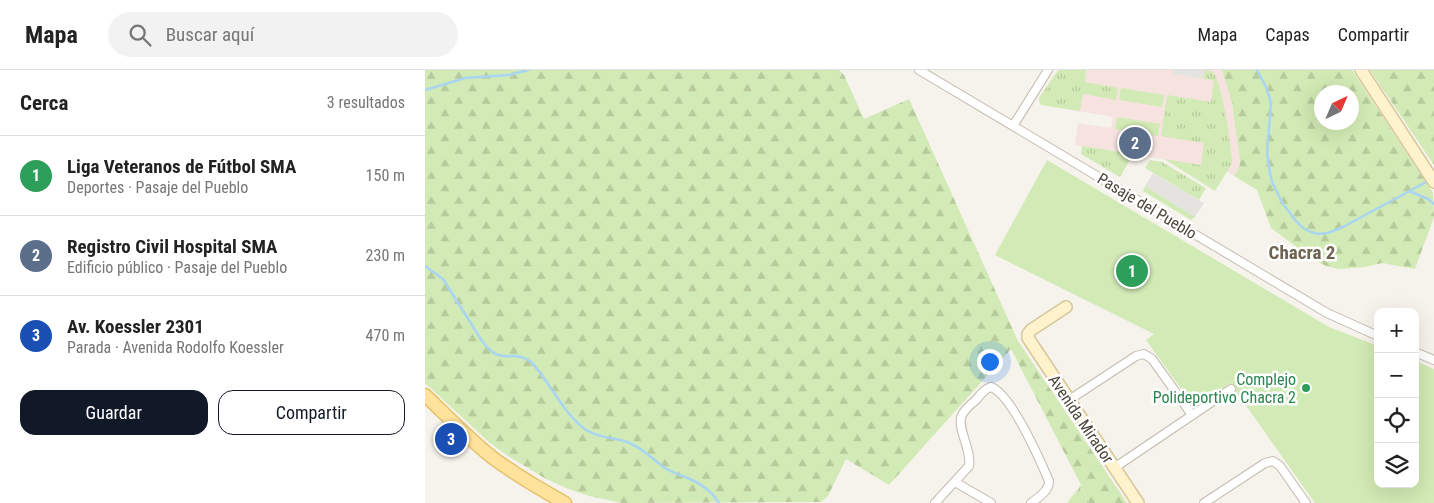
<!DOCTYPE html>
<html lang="es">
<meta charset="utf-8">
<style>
:root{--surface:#fff;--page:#f2f2f2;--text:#222;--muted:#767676;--line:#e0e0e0;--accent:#111827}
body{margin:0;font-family:"Roboto Condensed",sans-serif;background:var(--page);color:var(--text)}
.controls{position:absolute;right:15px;bottom:15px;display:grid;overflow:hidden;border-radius:10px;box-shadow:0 5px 20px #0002}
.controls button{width:45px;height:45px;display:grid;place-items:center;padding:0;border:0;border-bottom:1px solid var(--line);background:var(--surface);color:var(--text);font:25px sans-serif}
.compass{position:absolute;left:889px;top:15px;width:45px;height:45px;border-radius:50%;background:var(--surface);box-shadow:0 5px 20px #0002;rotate:44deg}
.you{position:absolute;left:564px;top:291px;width:18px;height:18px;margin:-12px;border:4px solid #fff;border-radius:50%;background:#1a73e8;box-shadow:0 0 0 8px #1a73e833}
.badge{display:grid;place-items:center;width:32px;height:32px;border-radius:50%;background:var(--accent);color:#fff;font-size:16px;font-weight:700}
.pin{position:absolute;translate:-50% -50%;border:2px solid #fff;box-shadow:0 1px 5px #0006}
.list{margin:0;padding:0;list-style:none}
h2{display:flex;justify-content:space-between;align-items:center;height:65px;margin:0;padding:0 20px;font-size:21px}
h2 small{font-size:16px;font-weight:400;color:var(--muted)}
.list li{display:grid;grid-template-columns:32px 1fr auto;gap:15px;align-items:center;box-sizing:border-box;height:80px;padding:0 20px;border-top:1px solid var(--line)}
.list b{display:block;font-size:19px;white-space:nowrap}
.list p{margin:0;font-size:16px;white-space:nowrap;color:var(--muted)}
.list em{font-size:16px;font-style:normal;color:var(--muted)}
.actions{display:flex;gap:10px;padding:15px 20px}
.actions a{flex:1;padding:11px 0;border:1px solid var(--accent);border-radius:15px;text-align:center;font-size:18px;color:var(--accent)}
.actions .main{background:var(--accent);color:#fff}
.icon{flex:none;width:28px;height:28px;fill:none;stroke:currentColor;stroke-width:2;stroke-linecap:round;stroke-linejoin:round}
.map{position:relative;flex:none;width:1009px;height:433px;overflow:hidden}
header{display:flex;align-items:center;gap:30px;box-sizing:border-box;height:70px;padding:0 25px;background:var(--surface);border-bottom:1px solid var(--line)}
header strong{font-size:24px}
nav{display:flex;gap:28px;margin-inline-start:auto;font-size:18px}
.search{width:350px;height:45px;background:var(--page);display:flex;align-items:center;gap:12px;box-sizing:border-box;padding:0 18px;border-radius:28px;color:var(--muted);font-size:19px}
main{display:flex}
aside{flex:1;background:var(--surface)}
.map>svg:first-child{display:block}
.medical{fill:#f6e3e0}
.grass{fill:url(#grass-tufts)}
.forest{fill:url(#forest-firs);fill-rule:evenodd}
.green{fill:#d2eab5}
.parking{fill:#e5e3e0}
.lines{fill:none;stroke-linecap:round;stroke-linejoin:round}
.stream{stroke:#a9d4f2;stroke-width:2.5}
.street-casing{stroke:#c2bbae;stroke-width:10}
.secondary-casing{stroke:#d6c79b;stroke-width:14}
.primary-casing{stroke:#e6c16a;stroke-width:15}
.street{stroke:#fff;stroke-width:8}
.secondary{stroke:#fff3cd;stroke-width:11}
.primary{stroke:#ffe39c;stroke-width:12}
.leisure-dot{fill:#2e9e5b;stroke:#fff;stroke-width:2}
.labels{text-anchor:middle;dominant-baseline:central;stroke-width:5;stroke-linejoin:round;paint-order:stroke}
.street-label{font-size:16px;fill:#4b4439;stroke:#fff}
.leisure-label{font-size:16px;fill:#27864d;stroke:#fff;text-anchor:end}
.quarter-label{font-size:19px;font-weight:bold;fill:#6e6250;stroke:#fff}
</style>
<header>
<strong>Mapa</strong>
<div class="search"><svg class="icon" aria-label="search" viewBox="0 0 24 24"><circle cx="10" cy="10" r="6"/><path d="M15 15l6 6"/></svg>Buscar aquí</div>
<nav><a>Mapa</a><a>Capas</a><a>Compartir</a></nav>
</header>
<main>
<aside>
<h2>Cerca<small>3 resultados</small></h2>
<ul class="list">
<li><span class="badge" style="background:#2e9e5b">1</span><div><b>Liga Veteranos de Fútbol SMA</b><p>Deportes · Pasaje del Pueblo</p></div><em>150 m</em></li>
<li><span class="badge" style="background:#5c6f8a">2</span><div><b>Registro Civil Hospital SMA</b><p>Edificio público · Pasaje del Pueblo</p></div><em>230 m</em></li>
<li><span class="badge" style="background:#1a4fb4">3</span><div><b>Av. Koessler 2301</b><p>Parada · Avenida Rodolfo Koessler</p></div><em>470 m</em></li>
</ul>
<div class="actions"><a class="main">Guardar</a><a>Compartir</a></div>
</aside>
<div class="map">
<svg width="1009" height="433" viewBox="0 0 1009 433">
<defs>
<pattern id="grass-tufts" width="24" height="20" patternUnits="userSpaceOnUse" patternTransform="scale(1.25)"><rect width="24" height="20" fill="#d2eab5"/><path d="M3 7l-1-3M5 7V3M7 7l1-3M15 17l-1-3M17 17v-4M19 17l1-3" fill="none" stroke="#b6ca9c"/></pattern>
<pattern id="forest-firs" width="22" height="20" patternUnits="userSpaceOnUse" patternTransform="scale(1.25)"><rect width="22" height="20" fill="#d2eab5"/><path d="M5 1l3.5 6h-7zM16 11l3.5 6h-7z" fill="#b6ca9c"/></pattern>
</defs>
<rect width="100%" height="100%" fill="#f6f3ec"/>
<path class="medical" d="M634,0H797L807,33L815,89L814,98L809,106L798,99L650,75L653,53L686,58L688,47L618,35L615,34L614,28L629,6Z"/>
<path class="grass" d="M634,0H661L660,12L693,18L691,30L658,24L655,41L616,35L614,31V28L629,6Z
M780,0L787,1C798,12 805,72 807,90L806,95L790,121L739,89L776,95L779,73L736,66L742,25L786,32L789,10L778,9Z
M657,76L708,84L695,107L656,84Z
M725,90L737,92L781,118L774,130L720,98Z
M720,116L770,147L766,150L718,121Z
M656,415L664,433H642Z"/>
<path class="forest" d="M0,0H414L419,5L439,49L484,29L593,271L702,433H664L656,415L586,279L464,415L421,389L403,426L396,432L197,433L164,426L141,418L121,409L83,386L65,373L0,313Z
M797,0H927L1008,123L1009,147L990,199L957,193L940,197L914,199L901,196L888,189L846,158L832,120L809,106L814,98L815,91L807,33ZM896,22H926V52H896Z
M945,0H1009V95Z"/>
<path class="green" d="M696,18L739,25L737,37L694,30Z
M692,47L735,54L733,66L690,59Z
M622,90L904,257L953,276V414H990V291L1009,299V433H890L805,313L774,334L771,335L767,334L721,270L729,264L570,185Z"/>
<path class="parking" d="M749,0H780L778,9L748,4Z
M728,103L779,133L770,147L720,116Z"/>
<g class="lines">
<path class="stream" d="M832,0L841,17L846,33L842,82L845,104L848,114L858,134L871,151L878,158L886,162L894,164L903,163L918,157L1003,111
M0,20L40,8L84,5L103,0
M984,121L1003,129L1009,134
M0,196L18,209L57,271C77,298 85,278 105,291C126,312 137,343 161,360C173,368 188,367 202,372C217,377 227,389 240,398C248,403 256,405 265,409C277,414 287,422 294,433"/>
<g class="street-casing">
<path id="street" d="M494,0L902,243L953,266
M588,56L623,0
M990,282L1009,290
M644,330L711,286L719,284L727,289L767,345
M689,398L806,319
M530,412L566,433
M510,433L544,396C547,380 531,357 537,345C540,339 546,334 551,330C556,324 559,319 566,317C587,325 615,390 624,411C624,421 614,427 606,433
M779,433L840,393L848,391L855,396L881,433"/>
</g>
<g class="secondary-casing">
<path id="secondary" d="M936,0L1009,112
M641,237L606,260L603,264V268L713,433"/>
</g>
<g class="primary-casing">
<path id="primary" d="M0,325C22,346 44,369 68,388C91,405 115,419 140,433"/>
</g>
<use href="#street" class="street"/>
<use href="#secondary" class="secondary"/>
<use href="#primary" class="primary"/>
</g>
<circle class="leisure-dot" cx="881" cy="318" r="5"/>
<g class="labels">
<g class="street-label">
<text transform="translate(722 136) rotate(31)">Pasaje del Pueblo</text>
<text transform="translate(656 349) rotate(56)">Avenida Mirador</text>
</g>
<g class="leisure-label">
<text x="871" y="309">Complejo<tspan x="871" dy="18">Polideportivo Chacra 2</tspan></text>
</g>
<g class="quarter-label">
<text x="877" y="182">Chacra 2</text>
</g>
</g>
</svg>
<div class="controls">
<button>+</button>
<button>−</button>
<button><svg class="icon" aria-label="locate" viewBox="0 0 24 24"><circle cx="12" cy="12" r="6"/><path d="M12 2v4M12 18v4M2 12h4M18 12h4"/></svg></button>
<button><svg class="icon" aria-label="layers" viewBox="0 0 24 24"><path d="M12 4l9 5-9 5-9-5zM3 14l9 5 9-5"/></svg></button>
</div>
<svg class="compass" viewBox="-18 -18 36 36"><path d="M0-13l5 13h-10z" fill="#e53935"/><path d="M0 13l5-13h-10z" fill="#767676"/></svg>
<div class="you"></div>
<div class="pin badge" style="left:707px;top:201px;background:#2e9e5b">1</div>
<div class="pin badge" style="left:710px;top:73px;background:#5c6f8a">2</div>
<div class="pin badge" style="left:26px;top:369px;background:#1a4fb4">3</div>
</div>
</main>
